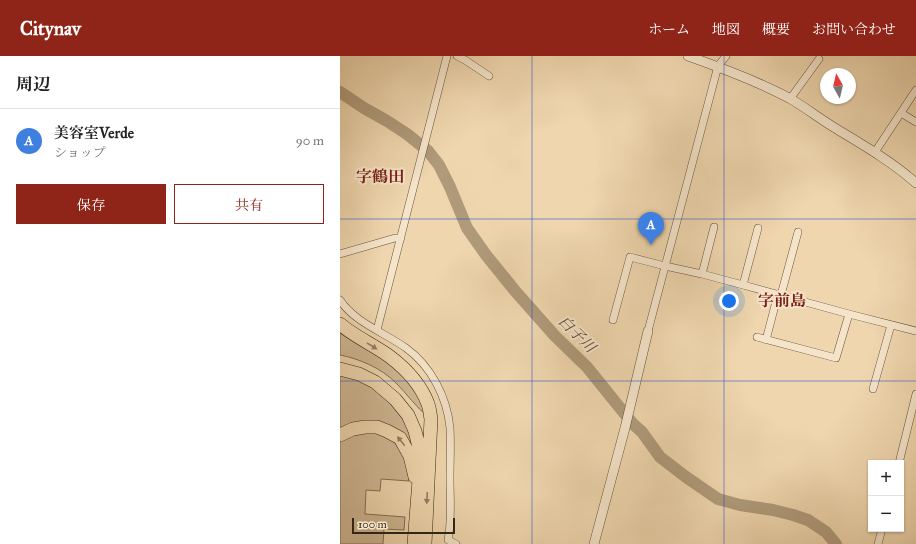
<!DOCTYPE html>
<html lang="ja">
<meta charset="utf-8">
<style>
:root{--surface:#fff;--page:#f6f6f6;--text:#222;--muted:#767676;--line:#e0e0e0;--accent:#8f2418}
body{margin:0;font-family:"IM FELL Great Primer","Noto Serif JP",serif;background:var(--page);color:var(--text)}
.controls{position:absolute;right:12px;bottom:12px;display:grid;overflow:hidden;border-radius:0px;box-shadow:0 1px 3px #0004}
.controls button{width:36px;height:36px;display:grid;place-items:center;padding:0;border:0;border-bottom:1px solid var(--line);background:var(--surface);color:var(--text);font:20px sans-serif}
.compass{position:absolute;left:480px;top:12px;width:36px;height:36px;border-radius:50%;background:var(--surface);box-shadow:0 1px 3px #0004;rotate:352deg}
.scale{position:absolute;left:12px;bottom:10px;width:103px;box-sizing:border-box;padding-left:4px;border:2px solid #342715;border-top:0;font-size:11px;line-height:14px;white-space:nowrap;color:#342715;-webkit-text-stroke:3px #f5e4ca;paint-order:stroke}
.you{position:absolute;left:389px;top:245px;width:14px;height:14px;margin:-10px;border:3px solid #fff;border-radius:50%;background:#1a73e8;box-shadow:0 0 0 6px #1a73e833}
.badge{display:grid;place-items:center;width:26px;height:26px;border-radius:50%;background:var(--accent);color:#fff;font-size:13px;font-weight:700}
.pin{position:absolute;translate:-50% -33px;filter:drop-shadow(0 1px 2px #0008)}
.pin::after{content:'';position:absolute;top:21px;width:14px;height:12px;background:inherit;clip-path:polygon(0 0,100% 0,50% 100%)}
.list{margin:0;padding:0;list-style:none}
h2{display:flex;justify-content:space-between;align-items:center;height:52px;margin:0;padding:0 16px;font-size:17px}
h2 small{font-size:13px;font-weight:400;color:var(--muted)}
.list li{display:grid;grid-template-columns:26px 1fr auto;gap:12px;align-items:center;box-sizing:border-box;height:64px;padding:0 16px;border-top:1px solid var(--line)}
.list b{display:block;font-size:15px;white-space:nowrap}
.list p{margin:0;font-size:13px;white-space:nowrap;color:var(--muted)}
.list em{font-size:13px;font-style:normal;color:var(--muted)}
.actions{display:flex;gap:8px;padding:12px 16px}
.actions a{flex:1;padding:9px 0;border:1px solid var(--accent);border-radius:0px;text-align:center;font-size:14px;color:var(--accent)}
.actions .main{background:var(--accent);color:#fff}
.map{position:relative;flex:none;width:576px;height:488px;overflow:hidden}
header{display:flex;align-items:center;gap:24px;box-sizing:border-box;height:56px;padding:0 20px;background:var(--accent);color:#fff}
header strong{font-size:19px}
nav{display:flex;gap:22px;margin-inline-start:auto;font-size:14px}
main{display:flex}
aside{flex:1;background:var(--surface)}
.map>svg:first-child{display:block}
.green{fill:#cfb894;stroke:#827054}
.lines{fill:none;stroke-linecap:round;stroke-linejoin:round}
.river{stroke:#af9a7a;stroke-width:12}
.minor-casing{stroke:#63533b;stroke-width:8}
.tertiary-casing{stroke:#63533b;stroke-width:10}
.motorway-casing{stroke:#342715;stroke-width:14}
.minor{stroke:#f5e4ca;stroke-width:7}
.tertiary{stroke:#f5e4ca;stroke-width:9}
.motorway{stroke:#efd6ae;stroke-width:13}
.oneway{fill:#927e62}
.grid{fill:none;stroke:#1d4ed8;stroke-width:1;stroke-opacity:0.55}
.labels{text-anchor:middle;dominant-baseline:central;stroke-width:4;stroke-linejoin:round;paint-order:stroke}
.water-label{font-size:15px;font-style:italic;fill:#594a33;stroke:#f5e4ca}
.quarter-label{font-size:16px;font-weight:bold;fill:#7a1f14;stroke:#f5e4ca}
</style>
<header>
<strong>Citynav</strong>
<nav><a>ホーム</a><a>地図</a><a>概要</a><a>お問い合わせ</a></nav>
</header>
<main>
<aside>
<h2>周辺<small></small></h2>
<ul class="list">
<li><span class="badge" style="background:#3f7fe0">A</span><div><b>美容室Verde</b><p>ショップ</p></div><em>90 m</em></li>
</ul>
<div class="actions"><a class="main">保存</a><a>共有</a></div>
</aside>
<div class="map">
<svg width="576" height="488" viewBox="0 0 576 488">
<rect width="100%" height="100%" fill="#efd6ae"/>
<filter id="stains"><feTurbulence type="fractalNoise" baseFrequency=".005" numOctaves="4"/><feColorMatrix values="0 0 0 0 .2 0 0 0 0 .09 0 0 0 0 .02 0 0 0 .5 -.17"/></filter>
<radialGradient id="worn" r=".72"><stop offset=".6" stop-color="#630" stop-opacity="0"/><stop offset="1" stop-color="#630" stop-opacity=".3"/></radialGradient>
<path class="green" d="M0,277C24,294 56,306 74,331C79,338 84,353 88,361C76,351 67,338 56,327C41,312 20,303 0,299Z
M0,319L14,322L33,332L58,353L67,367L75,387L70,389L63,380L0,373Z
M35,376C40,379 45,381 50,383C63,392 68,410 69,425L41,423L40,435L26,434L25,458L65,461L64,474L44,473L43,488H0V386C15,376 18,377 35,376Z"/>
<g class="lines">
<path class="river" d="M0,36L24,52L47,65L67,78L88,95L99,109L110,131L127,172L146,199L176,236L215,280L247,311L293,368L302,376L320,401L346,421L378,443L400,449L433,454L453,459L468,464L486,476L496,488"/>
<g class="minor-casing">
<path id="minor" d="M117,0L125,4L149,20
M450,43L479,3
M561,57L576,66
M535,96L576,34
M0,198L55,182H61
M362,218L374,171
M403,229L418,172
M441,239L458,176
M0,244C14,266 45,277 66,292C91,310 107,341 110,372C111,389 110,406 110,423C110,443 112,464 108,484L116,488
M273,264L290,201L325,210L362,218L403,229L509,258L576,275
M37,274L107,0
M308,275L378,10L386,0
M417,281L496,302L509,258
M426,284L438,238
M533,333L551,269
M559,407L576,338
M538,488L542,473"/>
</g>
<g class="tertiary-casing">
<path id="tertiary" d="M348,0C382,12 417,25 449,42C465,51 480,63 495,72C523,89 551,105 576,127
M254,488L285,372L308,275"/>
</g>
<g class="motorway-casing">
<path id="motorway" d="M0,268C15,281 34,289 49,300C65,312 81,329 88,348C90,353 90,358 91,363L85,488
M0,313L19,318L35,326L55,343L68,359L75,375L81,399L74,488
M0,379L13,373L25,371H37L47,375L60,382L70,400L75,421"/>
</g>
<use href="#minor" class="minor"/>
<use href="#tertiary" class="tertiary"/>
<use href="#motorway" class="motorway"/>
</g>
<defs><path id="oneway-solid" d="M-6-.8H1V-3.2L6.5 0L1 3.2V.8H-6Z"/></defs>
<g class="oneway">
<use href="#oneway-solid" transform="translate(32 290) rotate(32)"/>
<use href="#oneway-solid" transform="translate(61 385) rotate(-129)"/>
<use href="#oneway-solid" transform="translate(87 442) rotate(93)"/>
</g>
<path class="grid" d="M192,0V488M384,0V488M0,163H576M0,325H576"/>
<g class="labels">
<g class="water-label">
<text transform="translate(237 278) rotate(45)">白子川</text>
</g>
<g class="quarter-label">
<text x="40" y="120">字鶴田</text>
<text x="442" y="244">字前島</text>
</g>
</g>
<rect width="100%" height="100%" filter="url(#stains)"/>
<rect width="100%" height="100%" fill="url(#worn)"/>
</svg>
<div class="controls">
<button>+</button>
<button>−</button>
</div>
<svg class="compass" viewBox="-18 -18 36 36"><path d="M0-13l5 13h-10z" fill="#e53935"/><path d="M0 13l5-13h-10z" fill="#767676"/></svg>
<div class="scale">100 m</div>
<div class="you"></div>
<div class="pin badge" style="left:311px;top:189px;background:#3f7fe0">A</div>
</div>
</main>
